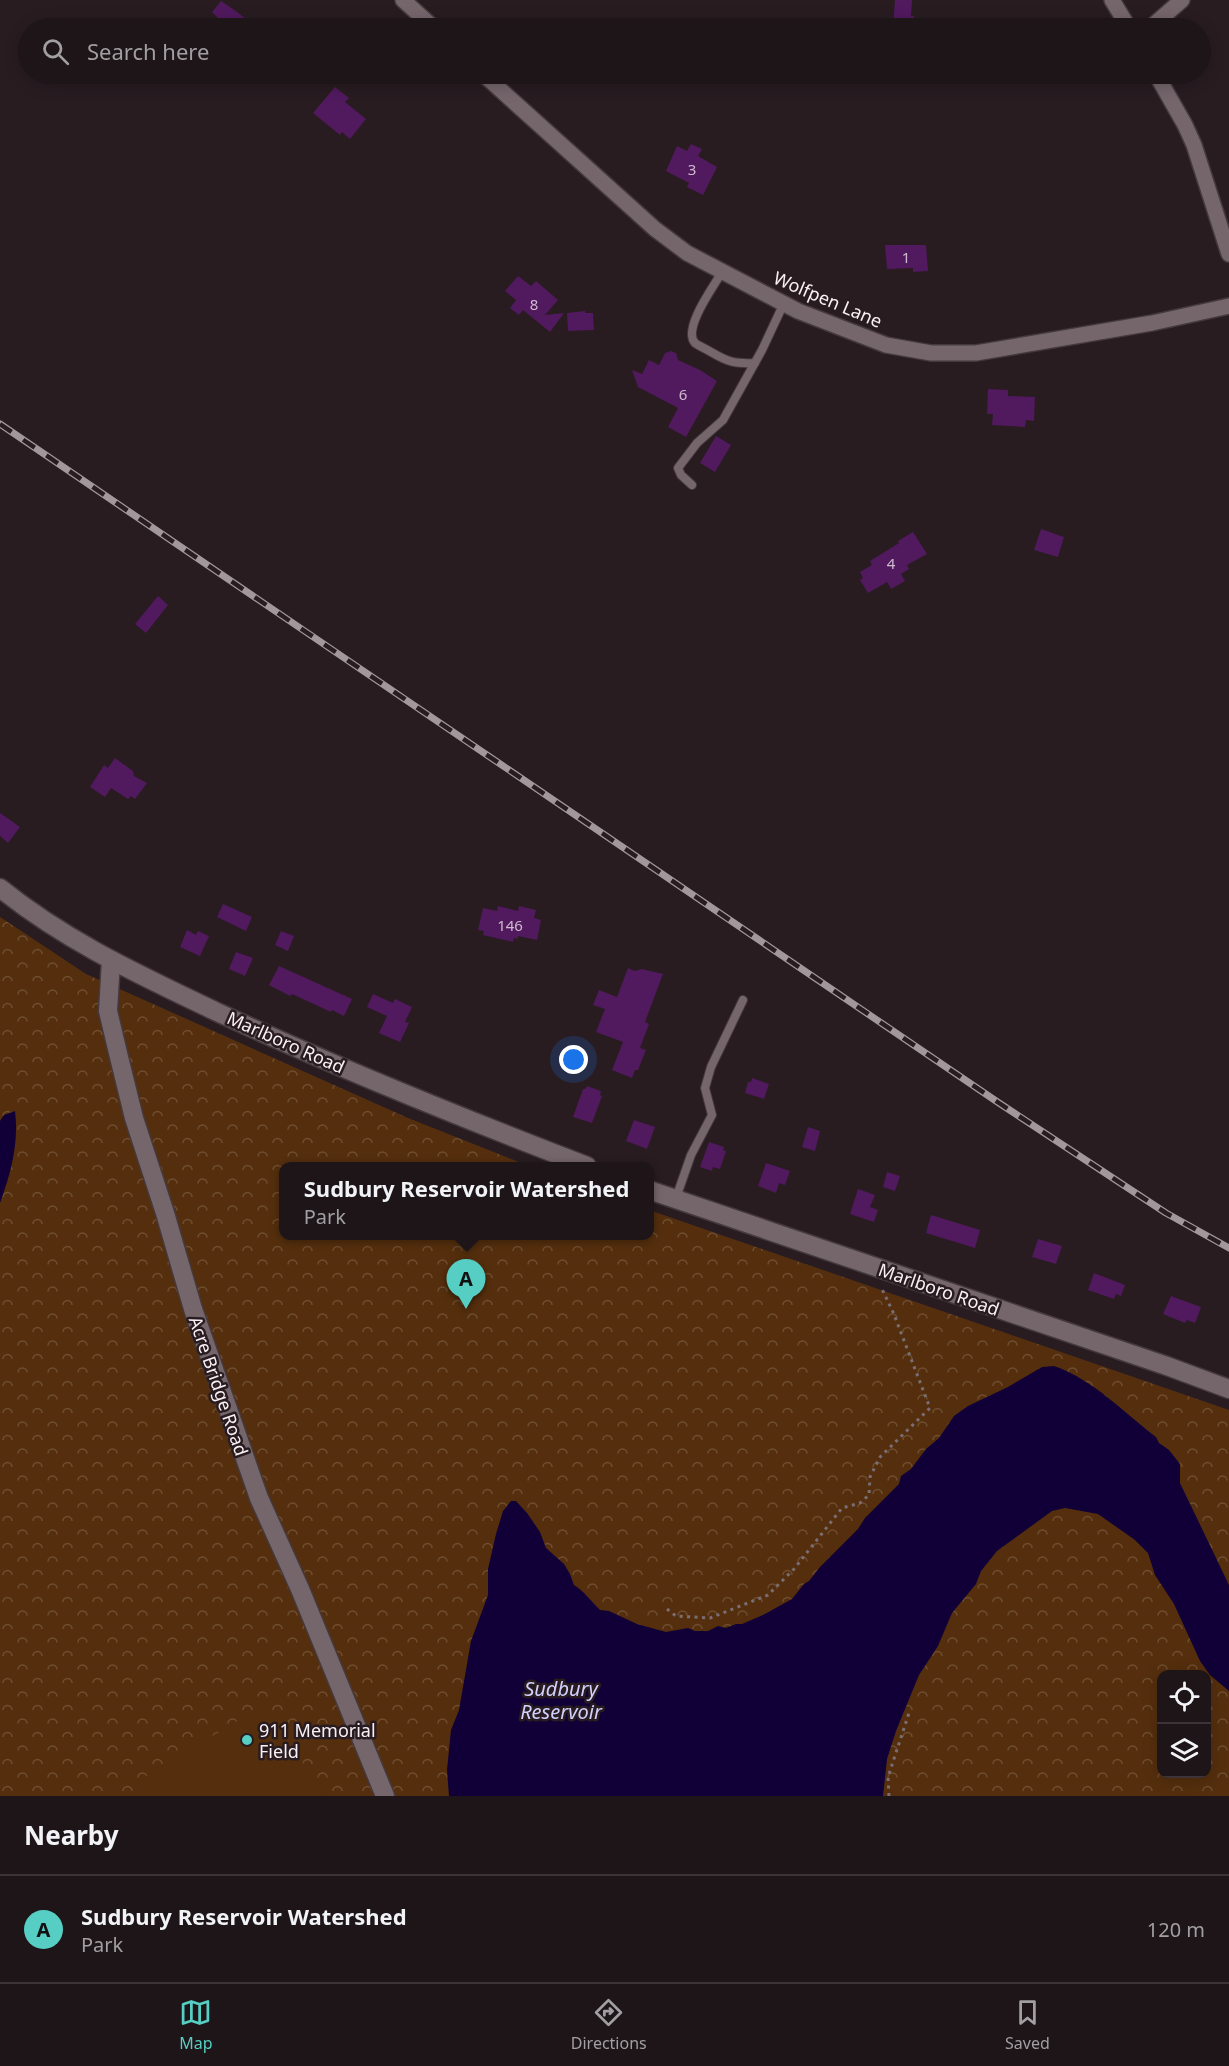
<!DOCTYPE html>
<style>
:root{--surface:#1e1519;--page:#261e22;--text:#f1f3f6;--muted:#a19fa2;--line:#3c3438;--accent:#56cec3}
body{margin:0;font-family:"Noto Sans",sans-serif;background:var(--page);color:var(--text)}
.controls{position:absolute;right:18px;bottom:18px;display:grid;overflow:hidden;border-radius:12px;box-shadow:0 3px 15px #0003}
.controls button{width:54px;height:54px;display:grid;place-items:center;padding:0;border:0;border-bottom:2px solid var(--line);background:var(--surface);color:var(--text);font:30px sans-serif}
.you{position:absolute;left:574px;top:1060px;width:21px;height:21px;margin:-15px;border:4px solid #fff;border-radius:50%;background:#1a73e8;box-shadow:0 0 0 9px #1a73e833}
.badge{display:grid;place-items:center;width:39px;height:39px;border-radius:50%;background:var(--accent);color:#111;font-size:20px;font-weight:700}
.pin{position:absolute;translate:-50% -50px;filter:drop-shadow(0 2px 3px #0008)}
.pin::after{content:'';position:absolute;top:32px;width:21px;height:18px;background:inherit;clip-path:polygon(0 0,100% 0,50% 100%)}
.popup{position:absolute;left:279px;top:1162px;width:375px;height:78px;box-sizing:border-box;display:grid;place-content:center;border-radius:12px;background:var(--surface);filter:drop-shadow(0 2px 4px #0005);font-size:20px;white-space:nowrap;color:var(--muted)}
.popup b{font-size:22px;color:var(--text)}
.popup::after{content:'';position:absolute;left:50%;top:100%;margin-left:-12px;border:12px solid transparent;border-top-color:var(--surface)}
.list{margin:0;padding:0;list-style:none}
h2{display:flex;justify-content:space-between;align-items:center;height:78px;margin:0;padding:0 24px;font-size:26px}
h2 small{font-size:20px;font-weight:400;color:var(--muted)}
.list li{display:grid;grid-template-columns:39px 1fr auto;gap:18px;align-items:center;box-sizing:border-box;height:108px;padding:0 24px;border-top:2px solid var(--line)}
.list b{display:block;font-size:22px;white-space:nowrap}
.list p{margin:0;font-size:20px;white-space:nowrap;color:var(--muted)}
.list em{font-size:20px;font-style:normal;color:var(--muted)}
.icon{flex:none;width:33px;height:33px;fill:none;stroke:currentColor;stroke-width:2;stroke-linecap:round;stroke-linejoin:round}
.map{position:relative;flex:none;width:1229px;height:1796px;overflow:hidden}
.search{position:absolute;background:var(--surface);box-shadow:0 3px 15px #0003;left:18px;right:18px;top:18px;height:66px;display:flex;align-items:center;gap:15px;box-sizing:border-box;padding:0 21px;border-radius:33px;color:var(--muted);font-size:22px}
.sheet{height:186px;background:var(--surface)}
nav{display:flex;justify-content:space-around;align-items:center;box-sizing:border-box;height:84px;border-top:2px solid var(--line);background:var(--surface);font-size:16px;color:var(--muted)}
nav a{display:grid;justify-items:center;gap:3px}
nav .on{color:var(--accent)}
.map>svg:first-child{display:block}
.forest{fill:url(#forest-crowns);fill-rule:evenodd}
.pitch{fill:#552f0d}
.water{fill:#100037}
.building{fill:#51195e}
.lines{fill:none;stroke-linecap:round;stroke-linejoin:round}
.lane-casing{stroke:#44393d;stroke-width:10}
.street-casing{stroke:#44393d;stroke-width:18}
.secondary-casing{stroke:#44393d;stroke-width:21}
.path{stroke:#796e73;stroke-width:3;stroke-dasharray:3 4.5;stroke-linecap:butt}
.lane{stroke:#75666c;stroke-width:8}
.street{stroke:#75666c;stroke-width:15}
.secondary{stroke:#75666c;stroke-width:18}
.rail-casing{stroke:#a2979b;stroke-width:7}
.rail{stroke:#281c21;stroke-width:4.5;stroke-dasharray:14;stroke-linecap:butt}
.poi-dot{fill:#56cec3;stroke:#281c21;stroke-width:2}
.labels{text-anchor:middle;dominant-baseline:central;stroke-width:5;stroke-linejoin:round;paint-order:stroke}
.number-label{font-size:15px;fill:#cfbace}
.street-label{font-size:18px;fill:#f9f0f3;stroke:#281c21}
.poi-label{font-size:18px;fill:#f9f0f3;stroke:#281c21;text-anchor:start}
.water-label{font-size:20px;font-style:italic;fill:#d2d1fe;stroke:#281c21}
</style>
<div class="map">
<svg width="1229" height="1796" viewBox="0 0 1229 1796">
<defs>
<pattern id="forest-crowns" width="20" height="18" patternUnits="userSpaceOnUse" patternTransform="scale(1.5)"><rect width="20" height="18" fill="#552f0d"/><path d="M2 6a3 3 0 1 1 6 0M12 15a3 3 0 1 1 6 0" fill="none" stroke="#6e4d31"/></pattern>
</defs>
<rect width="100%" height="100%" fill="#281c21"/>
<path class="forest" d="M0,917L86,974L408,1118L529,1166H283V1236H649V1210L1229,1410V1796H0ZM1162,1674H1206V1774H1162Z"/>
<path class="pitch" d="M267,1703L323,1796H154L143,1778Z"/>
<path class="water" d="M15,1111C19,1143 11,1173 0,1203V1121L4,1115Z
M1054,1366C1094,1380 1123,1412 1156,1437L1159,1443L1169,1450L1180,1464V1483L1229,1585V1691L1210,1675L1200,1661L1174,1604L1155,1575L1148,1553L1135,1540L1098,1514L1065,1508L1052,1511L997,1551L981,1571L976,1584L952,1613L938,1646L919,1675L896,1731L887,1759L883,1796H449L447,1770L451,1730L459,1710L471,1641L488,1595V1569L496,1534L503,1511L511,1501H516L527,1513L540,1532L546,1548L564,1564L570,1574L574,1585C583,1590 592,1602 600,1610L609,1611L637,1624L666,1632L688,1628L695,1631H708L718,1626L726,1628L736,1624H742L763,1615L792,1599L804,1584L809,1581L820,1567L858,1529L865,1518L899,1484L901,1476L911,1469L926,1449L939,1438L954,1416L968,1406L1008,1387L1042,1367Z"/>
<path class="building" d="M895,0H912L911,16H914V28H893Z
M221,1L233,9L258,28H211L221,21L212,12Z
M335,87L349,98L345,102L366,119L350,139L342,132L340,135L313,113Z
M691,144L702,149L698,156L717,167L703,195L687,187L689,183L666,171L677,146L687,151Z
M885,245H926L928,271L913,272V268L887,269Z
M518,276L531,286L536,281L558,300L545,315L564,313L550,332L523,310L519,315L510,308L516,300L505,291Z
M585,311V313H593L594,330L568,331L567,313Z
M671,351L676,353L678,360L700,370L717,381L686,437L668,427L678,408L638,387L632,370L642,374L649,360L659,365L665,353Z
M988,389L1008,390V396L1035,397L1034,421L1026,420L1025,427L992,425L993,414H987Z
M716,436L731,445L715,472L700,463Z
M1041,529L1064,537L1058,557L1034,550Z
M913,532L927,554L907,565L909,569L901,574L905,581L891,589L887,582L868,593L860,580L863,578L860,572L872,565L870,561L899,543L898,541Z
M158,596L168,605L146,633L135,624Z
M115,758L133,771L134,776L147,783L135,799L131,796L128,799L111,788L105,797L90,787L104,765L108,768Z
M0,813L20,827L8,843L0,836Z
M223,904L252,917L246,931L217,917Z
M498,906L518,911L519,906L536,910L534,918L541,920L537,940L518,936V939L514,938L513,942L483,935L484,931L478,930L483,908L497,911Z
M187,930L196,935L198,931L209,936L200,956L180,947Z
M281,931L294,936L288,951L275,945Z
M236,952L253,958L245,976L229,969Z
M279,966L352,999L344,1016L332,1010L331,1012L292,994L290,996L269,985Z
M628,968L635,971L642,969L663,974L645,1022L649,1024L640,1048L646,1050L638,1070H635L632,1078L612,1070L623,1042L596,1032L605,1009L593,1005L599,990L617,997Z
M373,994L393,1003L395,999L412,1007L405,1022L409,1023L400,1042L379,1033L387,1016L367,1007Z
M752,1078L769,1084L764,1099L745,1093L748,1082H751Z
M587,1086L601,1091L600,1095L602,1096L592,1123L573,1117L583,1089H585Z
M634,1120L655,1127L647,1149L626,1141Z
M808,1127L820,1131L815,1151L802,1147Z
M709,1142L724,1147L723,1150L726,1151L720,1169L713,1167L712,1171L700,1167Z
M766,1163L790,1171L785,1185L779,1183L776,1193L758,1186Z
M887,1172L900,1176L895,1191L883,1187Z
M858,1189L875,1195L870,1207L878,1210L874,1222L850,1214Z
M931,1215L980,1230L975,1248L926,1233Z
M1038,1239L1062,1246L1056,1264L1032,1257Z
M1094,1273L1125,1285L1121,1296L1116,1294L1114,1299L1088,1290Z
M1171,1296L1201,1307L1195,1323L1187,1320L1185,1323L1163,1314Z"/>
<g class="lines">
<g class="lane-casing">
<path id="lane" d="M722,272C714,286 682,329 695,343C699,346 706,349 711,352C728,362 735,364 755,363
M692,485L681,475L678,468L697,443L723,420L762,350L784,303
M676,1198L691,1155L712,1115L705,1088L711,1067L743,1000"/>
</g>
<g class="street-casing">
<path id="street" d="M403,0L434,28
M1112,0L1129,28
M1150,28L1182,0
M483,74L655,229L687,253L798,311L886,345L931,353H976L1152,323L1229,306
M1156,74L1185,125L1194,145L1229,254"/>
</g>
<g class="secondary-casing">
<path id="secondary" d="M0,888C67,942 140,975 217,1012C338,1068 462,1118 587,1166
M111,960L108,1011L118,1053L134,1118L165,1213L193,1309L259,1498L300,1589L385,1796
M649,1190L1167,1366L1229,1389"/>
</g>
<path class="path" d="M667,1609L676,1616L710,1618L768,1595L794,1569L842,1508L860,1503L869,1495L870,1477L880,1457L930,1408L893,1312L881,1287
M889,1796L888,1777L909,1713"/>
<use href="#lane" class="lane"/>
<use href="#street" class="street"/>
<use href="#secondary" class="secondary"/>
<g class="rail-casing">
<path id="rail" d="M0,424L999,1103L1166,1213L1229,1248"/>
</g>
<use href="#rail" class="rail"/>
</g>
<circle class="poi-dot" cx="247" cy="1740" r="6"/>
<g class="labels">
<g class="number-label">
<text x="692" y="169">3</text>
<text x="906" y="257">1</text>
<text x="534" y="304">8</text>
<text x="683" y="394">6</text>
<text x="891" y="563">4</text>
<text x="510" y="925">146</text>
</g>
<g class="street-label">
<text transform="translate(828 299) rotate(23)">Wolfpen Lane</text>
<text transform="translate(286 1042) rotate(24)">Marlboro Road</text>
<text transform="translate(939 1289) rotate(19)">Marlboro Road</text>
<text transform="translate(219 1386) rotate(71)">Acre Bridge Road</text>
</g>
<g class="poi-label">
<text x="259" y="1730">911 Memorial<tspan x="259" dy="21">Field</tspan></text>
</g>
<g class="water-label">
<text x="561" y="1688">Sudbury<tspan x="561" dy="23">Reservoir</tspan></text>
</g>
</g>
</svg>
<div class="controls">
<button><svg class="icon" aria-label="locate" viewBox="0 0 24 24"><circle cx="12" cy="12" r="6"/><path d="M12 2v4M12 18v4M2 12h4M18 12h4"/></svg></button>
<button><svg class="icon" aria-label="layers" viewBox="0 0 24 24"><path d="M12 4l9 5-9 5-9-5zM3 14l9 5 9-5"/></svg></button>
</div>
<div class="you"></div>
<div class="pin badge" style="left:466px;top:1309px">A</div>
<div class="popup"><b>Sudbury Reservoir Watershed</b>Park</div>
<div class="search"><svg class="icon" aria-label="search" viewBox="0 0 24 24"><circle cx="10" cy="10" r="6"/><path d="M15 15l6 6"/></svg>Search here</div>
</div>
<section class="sheet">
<h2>Nearby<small></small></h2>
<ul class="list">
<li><span class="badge">A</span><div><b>Sudbury Reservoir Watershed</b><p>Park</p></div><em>120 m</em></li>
</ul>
</section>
<nav>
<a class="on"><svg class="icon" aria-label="map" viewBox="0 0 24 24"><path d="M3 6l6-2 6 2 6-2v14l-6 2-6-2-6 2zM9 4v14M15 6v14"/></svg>Map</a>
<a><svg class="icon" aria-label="directions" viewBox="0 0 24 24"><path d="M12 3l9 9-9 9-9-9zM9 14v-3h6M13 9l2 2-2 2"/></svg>Directions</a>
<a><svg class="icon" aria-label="saved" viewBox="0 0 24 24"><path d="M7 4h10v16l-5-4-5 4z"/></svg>Saved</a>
</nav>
